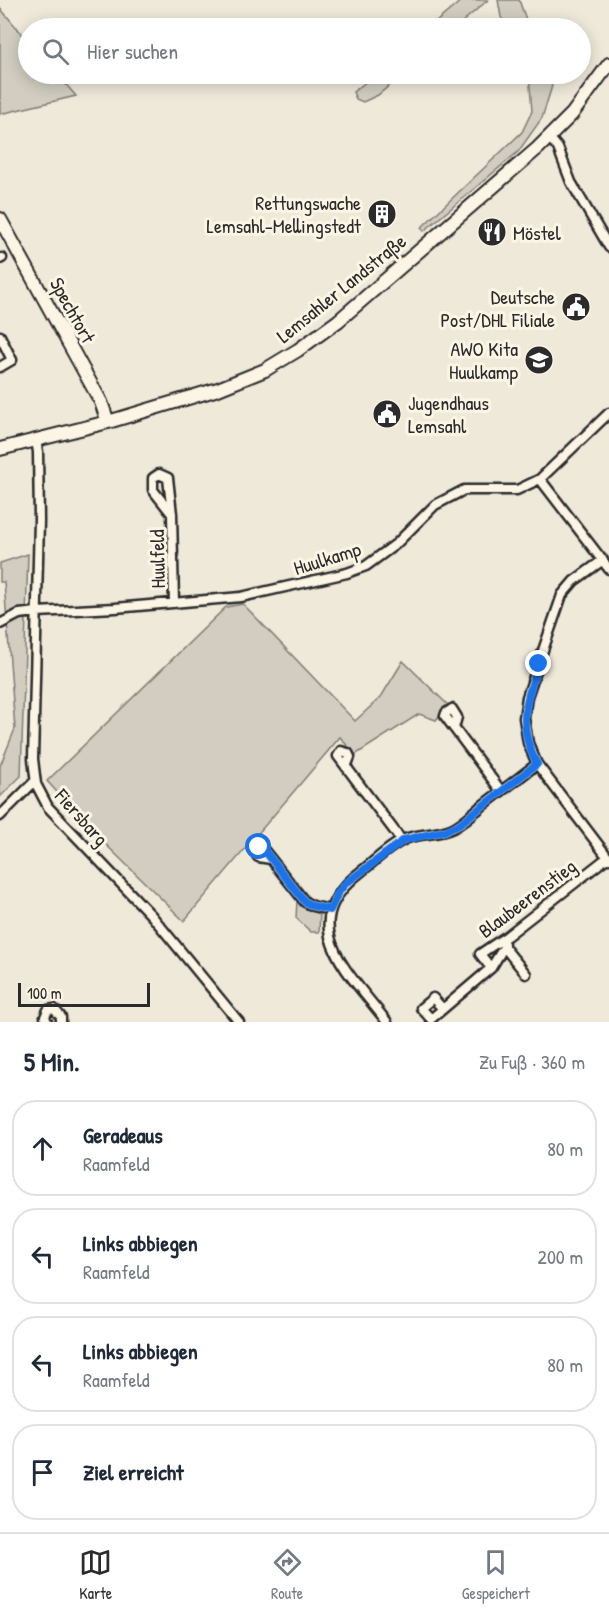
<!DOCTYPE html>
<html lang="de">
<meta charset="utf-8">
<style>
:root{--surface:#fff;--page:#f6f6f7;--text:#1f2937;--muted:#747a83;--line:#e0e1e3;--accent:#2b2b2b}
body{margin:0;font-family:"Patrick Hand",sans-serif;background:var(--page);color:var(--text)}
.scale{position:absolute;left:18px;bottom:15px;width:132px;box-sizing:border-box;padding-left:6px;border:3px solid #2b2b2b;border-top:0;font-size:16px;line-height:21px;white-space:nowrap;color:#2b2b2b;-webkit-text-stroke:4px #fcf5e5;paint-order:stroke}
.stop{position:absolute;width:18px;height:18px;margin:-14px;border:4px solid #1a73e8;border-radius:50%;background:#fff}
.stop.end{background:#1a73e8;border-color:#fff;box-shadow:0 2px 6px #0008}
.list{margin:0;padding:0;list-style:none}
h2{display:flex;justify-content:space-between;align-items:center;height:78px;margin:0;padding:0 24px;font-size:26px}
h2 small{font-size:20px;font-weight:400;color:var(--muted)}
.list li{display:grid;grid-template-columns:39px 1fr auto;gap:18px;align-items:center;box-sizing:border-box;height:96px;margin:0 12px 12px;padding:0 12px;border:2px solid var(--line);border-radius:24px}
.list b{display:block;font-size:22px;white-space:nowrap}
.list p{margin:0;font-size:20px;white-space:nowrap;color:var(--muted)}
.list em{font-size:20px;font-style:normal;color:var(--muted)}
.icon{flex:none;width:33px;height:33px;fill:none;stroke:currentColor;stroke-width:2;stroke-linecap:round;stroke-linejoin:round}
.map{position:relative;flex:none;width:609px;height:1022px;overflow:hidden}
.search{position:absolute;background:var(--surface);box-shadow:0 3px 15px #0003;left:18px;right:18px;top:18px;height:66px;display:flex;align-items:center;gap:15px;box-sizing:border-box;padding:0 21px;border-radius:33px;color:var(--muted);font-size:22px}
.sheet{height:510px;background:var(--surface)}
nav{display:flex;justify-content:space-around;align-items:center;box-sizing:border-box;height:84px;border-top:2px solid var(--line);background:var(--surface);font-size:16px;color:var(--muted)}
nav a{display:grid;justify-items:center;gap:3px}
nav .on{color:var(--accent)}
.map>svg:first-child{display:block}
.green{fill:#d2cdc0;stroke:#7e7c76;stroke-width:1.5}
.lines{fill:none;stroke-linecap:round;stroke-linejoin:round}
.street-casing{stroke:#2b2b2b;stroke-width:13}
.secondary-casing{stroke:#2b2b2b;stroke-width:16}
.street{stroke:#fcf5e5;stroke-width:8}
.secondary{stroke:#fcf5e5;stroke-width:12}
.route{stroke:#1a73e8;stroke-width:8}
.labels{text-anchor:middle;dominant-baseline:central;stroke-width:6;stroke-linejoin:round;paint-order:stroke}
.poi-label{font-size:20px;fill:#2b2b2b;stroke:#fcf5e5;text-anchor:end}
.street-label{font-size:20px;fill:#2b2b2b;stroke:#fcf5e5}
</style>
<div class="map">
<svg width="609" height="1022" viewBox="0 0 609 1022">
<rect width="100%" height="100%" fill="#efe9da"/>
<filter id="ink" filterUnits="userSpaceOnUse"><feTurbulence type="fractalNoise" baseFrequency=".0167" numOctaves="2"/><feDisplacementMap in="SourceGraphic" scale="12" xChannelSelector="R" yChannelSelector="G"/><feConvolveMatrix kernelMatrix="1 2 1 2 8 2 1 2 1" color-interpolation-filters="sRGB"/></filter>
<g filter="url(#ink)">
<path class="green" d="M462,0H488L455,28H429Z
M498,0H519L529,28H507L501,17Z
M0,8L28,41V74H57L76,96L0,114Z
M376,74H403L378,95L363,102L356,99L353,92Z
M529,74H546L552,86L542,118L518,152L424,231L421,228L522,132L532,111Z
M28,554L21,776L0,797V766L15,729L4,582H0V563Z
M243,604L355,721L381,697L403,661L448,705L436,720L419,714L355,755L340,737L184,921L94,833L47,781L226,607Z
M297,901L320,912L319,932H311L296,918Z"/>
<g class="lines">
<g class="street-casing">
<path id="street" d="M549,137L558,148L571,182L609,247
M0,259L2,258
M0,336L12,360L0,367
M36,440L38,452L39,520L33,759L36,784L48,807L152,916L239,1022
M540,479L609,569
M172,514L153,490V478L159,474L168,478L172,514L174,603
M603,560L574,581L562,595L527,697L524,718L528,743L537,764L609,859
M0,624L19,614L37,612L115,608L241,597L347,573L366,566L396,544L435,505L464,490H517L540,479L609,413
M454,728L457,717L452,709L446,713L445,716L501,791
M346,767L350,757L348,753L341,751L338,756L402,841
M0,816L35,781
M271,859L258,857L255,852L256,848L259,847L263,849L305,902L313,906L330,910
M504,944V947L526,974
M491,968L480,954L507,936L608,857
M442,1008L433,998L421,1008L431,1019L491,968L504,947
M47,1022L45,1017L48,1010L54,1009L61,1017V1022
M387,1022C348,971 291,924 363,870C377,859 392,844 408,838C422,833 439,835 453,828C463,823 473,813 482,806C500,792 519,778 537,764"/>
</g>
<g class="secondary-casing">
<path id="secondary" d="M0,219L101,402L108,422
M0,449L108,422L218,389L265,370L298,350L338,321L538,148L572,114L609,64"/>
</g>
<use href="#street" class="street"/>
<use href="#secondary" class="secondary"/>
</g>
</g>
<g class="lines" filter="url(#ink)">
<path class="route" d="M259,847L265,851L305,902L313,906L330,910L338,893L345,884L404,840L445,831L458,825L537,764C517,727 525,701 539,664"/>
</g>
<defs>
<g id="building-disc" transform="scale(1.5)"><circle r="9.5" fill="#2b2b2b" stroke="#fcf5e5"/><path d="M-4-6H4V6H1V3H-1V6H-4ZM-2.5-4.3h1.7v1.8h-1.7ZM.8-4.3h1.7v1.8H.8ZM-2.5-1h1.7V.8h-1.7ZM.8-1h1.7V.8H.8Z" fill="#fff"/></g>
<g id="restaurant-disc" transform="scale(1.5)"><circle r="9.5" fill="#2b2b2b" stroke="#fcf5e5"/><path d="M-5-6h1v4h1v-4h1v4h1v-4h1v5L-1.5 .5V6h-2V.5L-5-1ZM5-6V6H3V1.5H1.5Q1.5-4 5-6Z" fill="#fff"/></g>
<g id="civic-disc" transform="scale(1.5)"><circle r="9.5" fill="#2b2b2b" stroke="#fcf5e5"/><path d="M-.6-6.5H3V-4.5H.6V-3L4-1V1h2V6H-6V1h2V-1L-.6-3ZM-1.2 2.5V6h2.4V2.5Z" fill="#fff"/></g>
<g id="school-disc" transform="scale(1.5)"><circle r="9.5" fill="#2b2b2b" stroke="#fcf5e5"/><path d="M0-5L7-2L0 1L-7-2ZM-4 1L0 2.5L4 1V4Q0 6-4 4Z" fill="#fff"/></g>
</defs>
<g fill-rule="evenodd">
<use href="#building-disc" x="382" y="214"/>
<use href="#restaurant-disc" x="492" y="232"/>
<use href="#civic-disc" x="576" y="307"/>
<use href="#school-disc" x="539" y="360"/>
<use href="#civic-disc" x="387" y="414"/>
</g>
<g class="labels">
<g class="poi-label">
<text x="361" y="202">Rettungswache<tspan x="361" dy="23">Lemsahl-Mellingstedt</tspan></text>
<text x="513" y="232" text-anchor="start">Möstel</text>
<text x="555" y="296">Deutsche<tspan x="555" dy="23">Post/DHL Filiale</tspan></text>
<text x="518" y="348">AWO Kita<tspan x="518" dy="23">Huulkamp</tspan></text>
<text x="408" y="402" text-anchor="start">Jugendhaus<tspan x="408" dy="23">Lemsahl</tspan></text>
</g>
<g class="street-label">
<text transform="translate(341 288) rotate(-39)">Lemsahler Landstraße</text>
<text transform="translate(73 310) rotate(61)">Spechtort</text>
<text transform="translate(327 558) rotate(-17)">Huulkamp</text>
<text transform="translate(157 559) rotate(-91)">Huulfeld</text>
<text transform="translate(82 817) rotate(48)">Fiersbarg</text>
<text transform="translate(527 898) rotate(-37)">Blaubeerenstieg</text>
</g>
</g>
</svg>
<div class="scale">100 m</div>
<div class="stop" style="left:259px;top:847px"></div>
<div class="stop end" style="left:539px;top:664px"></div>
<div class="search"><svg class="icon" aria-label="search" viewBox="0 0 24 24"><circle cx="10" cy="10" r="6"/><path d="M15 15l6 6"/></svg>Hier suchen</div>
</div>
<section class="sheet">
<h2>5 Min.<small>Zu Fuß · 360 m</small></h2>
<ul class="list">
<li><svg class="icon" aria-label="ahead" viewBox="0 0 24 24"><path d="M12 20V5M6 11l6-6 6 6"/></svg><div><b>Geradeaus</b><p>Raamfeld</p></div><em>80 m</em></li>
<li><svg class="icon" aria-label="left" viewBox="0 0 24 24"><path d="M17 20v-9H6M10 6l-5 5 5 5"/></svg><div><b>Links abbiegen</b><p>Raamfeld</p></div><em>200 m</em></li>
<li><svg class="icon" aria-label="left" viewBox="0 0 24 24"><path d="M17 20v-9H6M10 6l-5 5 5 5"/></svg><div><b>Links abbiegen</b><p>Raamfeld</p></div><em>80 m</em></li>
<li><svg class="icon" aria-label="arrive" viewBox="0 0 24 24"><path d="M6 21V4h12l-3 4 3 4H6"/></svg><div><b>Ziel erreicht</b></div></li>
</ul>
</section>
<nav>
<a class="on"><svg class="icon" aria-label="map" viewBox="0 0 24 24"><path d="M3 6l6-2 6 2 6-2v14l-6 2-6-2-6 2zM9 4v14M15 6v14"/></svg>Karte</a>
<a><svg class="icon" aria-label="directions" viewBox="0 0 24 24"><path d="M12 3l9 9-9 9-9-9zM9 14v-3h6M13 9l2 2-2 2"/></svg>Route</a>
<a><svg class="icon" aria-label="saved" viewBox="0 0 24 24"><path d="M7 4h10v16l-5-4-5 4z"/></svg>Gespeichert</a>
</nav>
